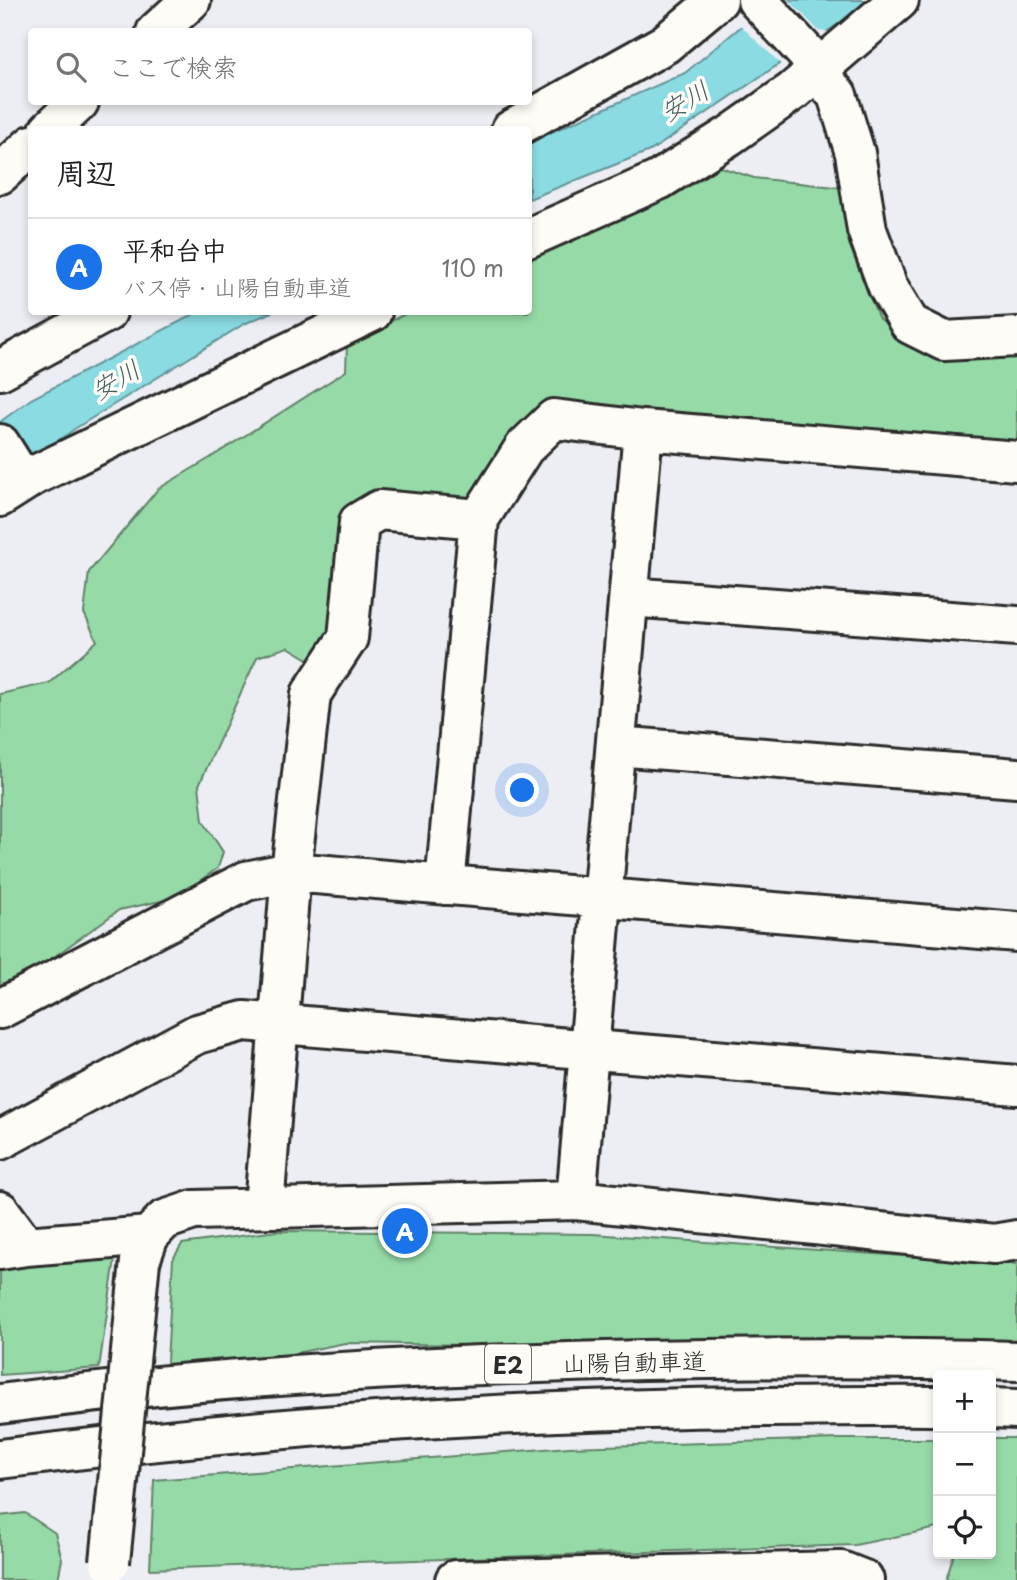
<!DOCTYPE html>
<html lang="ja">
<meta charset="utf-8">
<style>
:root{--surface:#fff;--page:#f2f2f2;--text:#202124;--muted:#757577;--line:#e0e0e0;--accent:#1a73e8}
body{margin:0;font-family:"Playpen Sans","Klee One",sans-serif;background:var(--page);color:var(--text)}
.controls{position:absolute;right:21px;bottom:21px;display:grid;overflow:hidden;border-radius:7px;box-shadow:0 4px 10px #0003}
.controls button{width:63px;height:63px;display:grid;place-items:center;padding:0;border:0;border-bottom:2px solid var(--line);background:var(--surface);color:var(--text);font:35px sans-serif}
.you{position:absolute;left:523px;top:791px;width:24px;height:24px;margin:-18px;border:5px solid #fff;border-radius:50%;background:#1a73e8;box-shadow:0 0 0 10px #1a73e833}
.badge{display:grid;place-items:center;width:46px;height:46px;border-radius:50%;background:var(--accent);color:#fff;font-size:23px;font-weight:700}
.pin{position:absolute;translate:-50% -50%;border:4px solid #fff;box-shadow:0 2px 7px #0006}
.list{margin:0;padding:0;list-style:none}
h2{display:flex;justify-content:space-between;align-items:center;height:91px;margin:0;padding:0 28px;font-size:30px}
h2 small{font-size:23px;font-weight:400;color:var(--muted)}
.list li{display:grid;grid-template-columns:46px 1fr auto;gap:21px;align-items:center;box-sizing:border-box;height:98px;padding:0 28px;border-top:2px solid var(--line)}
.list b{display:block;font-size:26px;white-space:nowrap}
.list p{margin:0;font-size:23px;white-space:nowrap;color:var(--muted)}
.list em{font-size:23px;font-style:normal;color:var(--muted)}
.icon{flex:none;width:38px;height:38px;fill:none;stroke:currentColor;stroke-width:2;stroke-linecap:round;stroke-linejoin:round}
.map{position:relative;flex:none;width:1017px;height:1580px;overflow:hidden}
.search{position:absolute;background:var(--surface);box-shadow:0 4px 10px #0003;left:28px;top:28px;width:504px;height:77px;display:flex;align-items:center;gap:18px;box-sizing:border-box;padding:0 24px;border-radius:7px;color:var(--muted);font-size:26px}
.panel{position:absolute;background:var(--surface);box-shadow:0 4px 10px #0003;left:28px;top:126px;width:504px;height:189px;border-radius:7px}
.map>svg:first-child{display:block}
.green{fill:#96dba7;stroke:#608369;stroke-width:2}
.water{fill:#8adbe2;stroke:#649599;stroke-width:2}
.pier{fill:#eceef3}
.lines{fill:none;stroke-linecap:round;stroke-linejoin:round}
.minor-casing{stroke:#2b2b2b;stroke-width:44}
.major-casing{stroke:#2b2b2b;stroke-width:44}
.highway-casing{stroke:#2b2b2b;stroke-width:44}
.minor{stroke:#fdfcf7;stroke-width:38}
.major{stroke:#fdfcf7;stroke-width:38}
.highway{stroke:#fdfcf7;stroke-width:38}
.minor-bridge-casing{stroke:#2b2b2b;stroke-width:44;stroke-linecap:butt}
.minor-bridge{stroke:#fdfcf7;stroke-width:38}
.labels{text-anchor:middle;dominant-baseline:central;stroke-width:7;stroke-linejoin:round;paint-order:stroke}
.shield{fill:#fdfcf7;stroke:#6a6a68;stroke-width:2}
.shield-label{font-size:23px;font-weight:bold;fill:#2b2b2b}
.street-label{font-size:24px;fill:#2b2b2b;stroke:#fdfcf7}
.water-label{font-size:26px;font-style:italic;fill:#486062;stroke:#fdfcf7}
</style>
<div class="map">
<svg width="1017" height="1580" viewBox="0 0 1017 1580">
<rect width="100%" height="100%" fill="#eceef3"/>
<filter id="ink" filterUnits="userSpaceOnUse"><feTurbulence type="fractalNoise" baseFrequency=".0143" numOctaves="2"/><feDisplacementMap in="SourceGraphic" scale="14" xChannelSelector="R" yChannelSelector="G"/><feConvolveMatrix kernelMatrix="1 2 1 2 8 2 1 2 1" color-interpolation-filters="sRGB"/></filter>
<g filter="url(#ink)">
<path class="green" d="M714,165L754,178L843,188L849,244L879,319L952,351L1017,347V446L556,406L474,502L379,500L342,612L320,666L288,647L257,657L199,785L203,821L223,852L218,868L175,898L119,910L40,967L0,989V694L49,683L97,641L84,613L89,572L158,489L210,458L346,371L347,343L409,312H528L529,253Z
M277,1231L593,1234L1017,1264V1342L716,1339L588,1347L345,1343L166,1379L173,1259L182,1244Z
M116,1252L99,1368L0,1375V1269Z
M991,1438H1017V1580H946L954,1554H991Z
M839,1439H938V1528L855,1545L150,1569L154,1480L569,1447Z
M25,1513L55,1533L62,1559L58,1580H0V1516Z"/>
<path class="water" d="M773,0H867L847,18L652,150L529,199V142L685,73Z
M198,312H272L244,324L76,428L0,484V422L31,399Z"/>
<path class="pier" d="M768,0H789L819,31L833,32L780,68V63L739,24Z"/>
<g class="lines">
<g class="minor-casing">
<path id="minor" d="M757,0L811,58L816,71L837,95L855,153L867,230L888,287L910,324L944,341L1017,337
M511,130L665,44L718,0
M528,238L659,180L729,136L793,91L899,0
M0,370L107,312
M0,444L17,471L33,476
M0,497L33,476L372,312
M629,597L1017,626
M616,746L1017,778
M445,885L479,519
M0,1009L246,881L291,872L1017,932
M0,1140L197,1034L244,1021L1017,1085
M576,1200L643,430
M264,1207L291,872L311,694L348,638L359,522L379,510L479,519L524,448L554,419L643,430L1017,461
M0,1211L26,1246
M0,1250L26,1246L149,1236
M140,1261L149,1236L164,1220L194,1210L576,1200L994,1244L1017,1240
M455,1580L841,1571L864,1580"/>
</g>
<g class="major-casing">
<path id="major" d="M156,32L191,0
M49,130L79,102
M0,174L32,145"/>
</g>
<g class="highway-casing">
<path id="highway" d="M0,1404C169,1381 340,1370 510,1364C679,1358 848,1356 1017,1361
M991,1408L1017,1409
M0,1459C253,1427 509,1409 764,1407C822,1407 880,1405 938,1406"/>
</g>
<use href="#minor" class="minor"/>
<use href="#major" class="major"/>
<use href="#highway" class="highway"/>
<g class="minor-bridge-casing">
<path id="minor-bridge" d="M110,1562L140,1261"/>
</g>
<use href="#minor-bridge" class="minor-bridge"/>
</g>
</g>
<g class="labels">
<rect class="shield" x="485" y="1344.5" width="46" height="39" rx="5"/>
<g class="shield-label">
<text x="508" y="1364">E2</text>
</g>
<g class="street-label">
<text transform="translate(634 1361) rotate(-1)">山陽自動車道</text>
</g>
<g class="water-label">
<text transform="translate(684 100) rotate(-31)">安川</text>
<text transform="translate(115 379) rotate(-30)">安川</text>
</g>
</g>
</svg>
<div class="controls">
<button>+</button>
<button>−</button>
<button><svg class="icon" aria-label="locate" viewBox="0 0 24 24"><circle cx="12" cy="12" r="6"/><path d="M12 2v4M12 18v4M2 12h4M18 12h4"/></svg></button>
</div>
<div class="you"></div>
<div class="pin badge" style="left:405px;top:1231px">A</div>
<div class="search"><svg class="icon" aria-label="search" viewBox="0 0 24 24"><circle cx="10" cy="10" r="6"/><path d="M15 15l6 6"/></svg>ここで検索</div>
<section class="panel">
<h2>周辺<small></small></h2>
<ul class="list">
<li><span class="badge">A</span><div><b>平和台中</b><p>バス停 · 山陽自動車道</p></div><em>110 m</em></li>
</ul>
</section>
</div>
